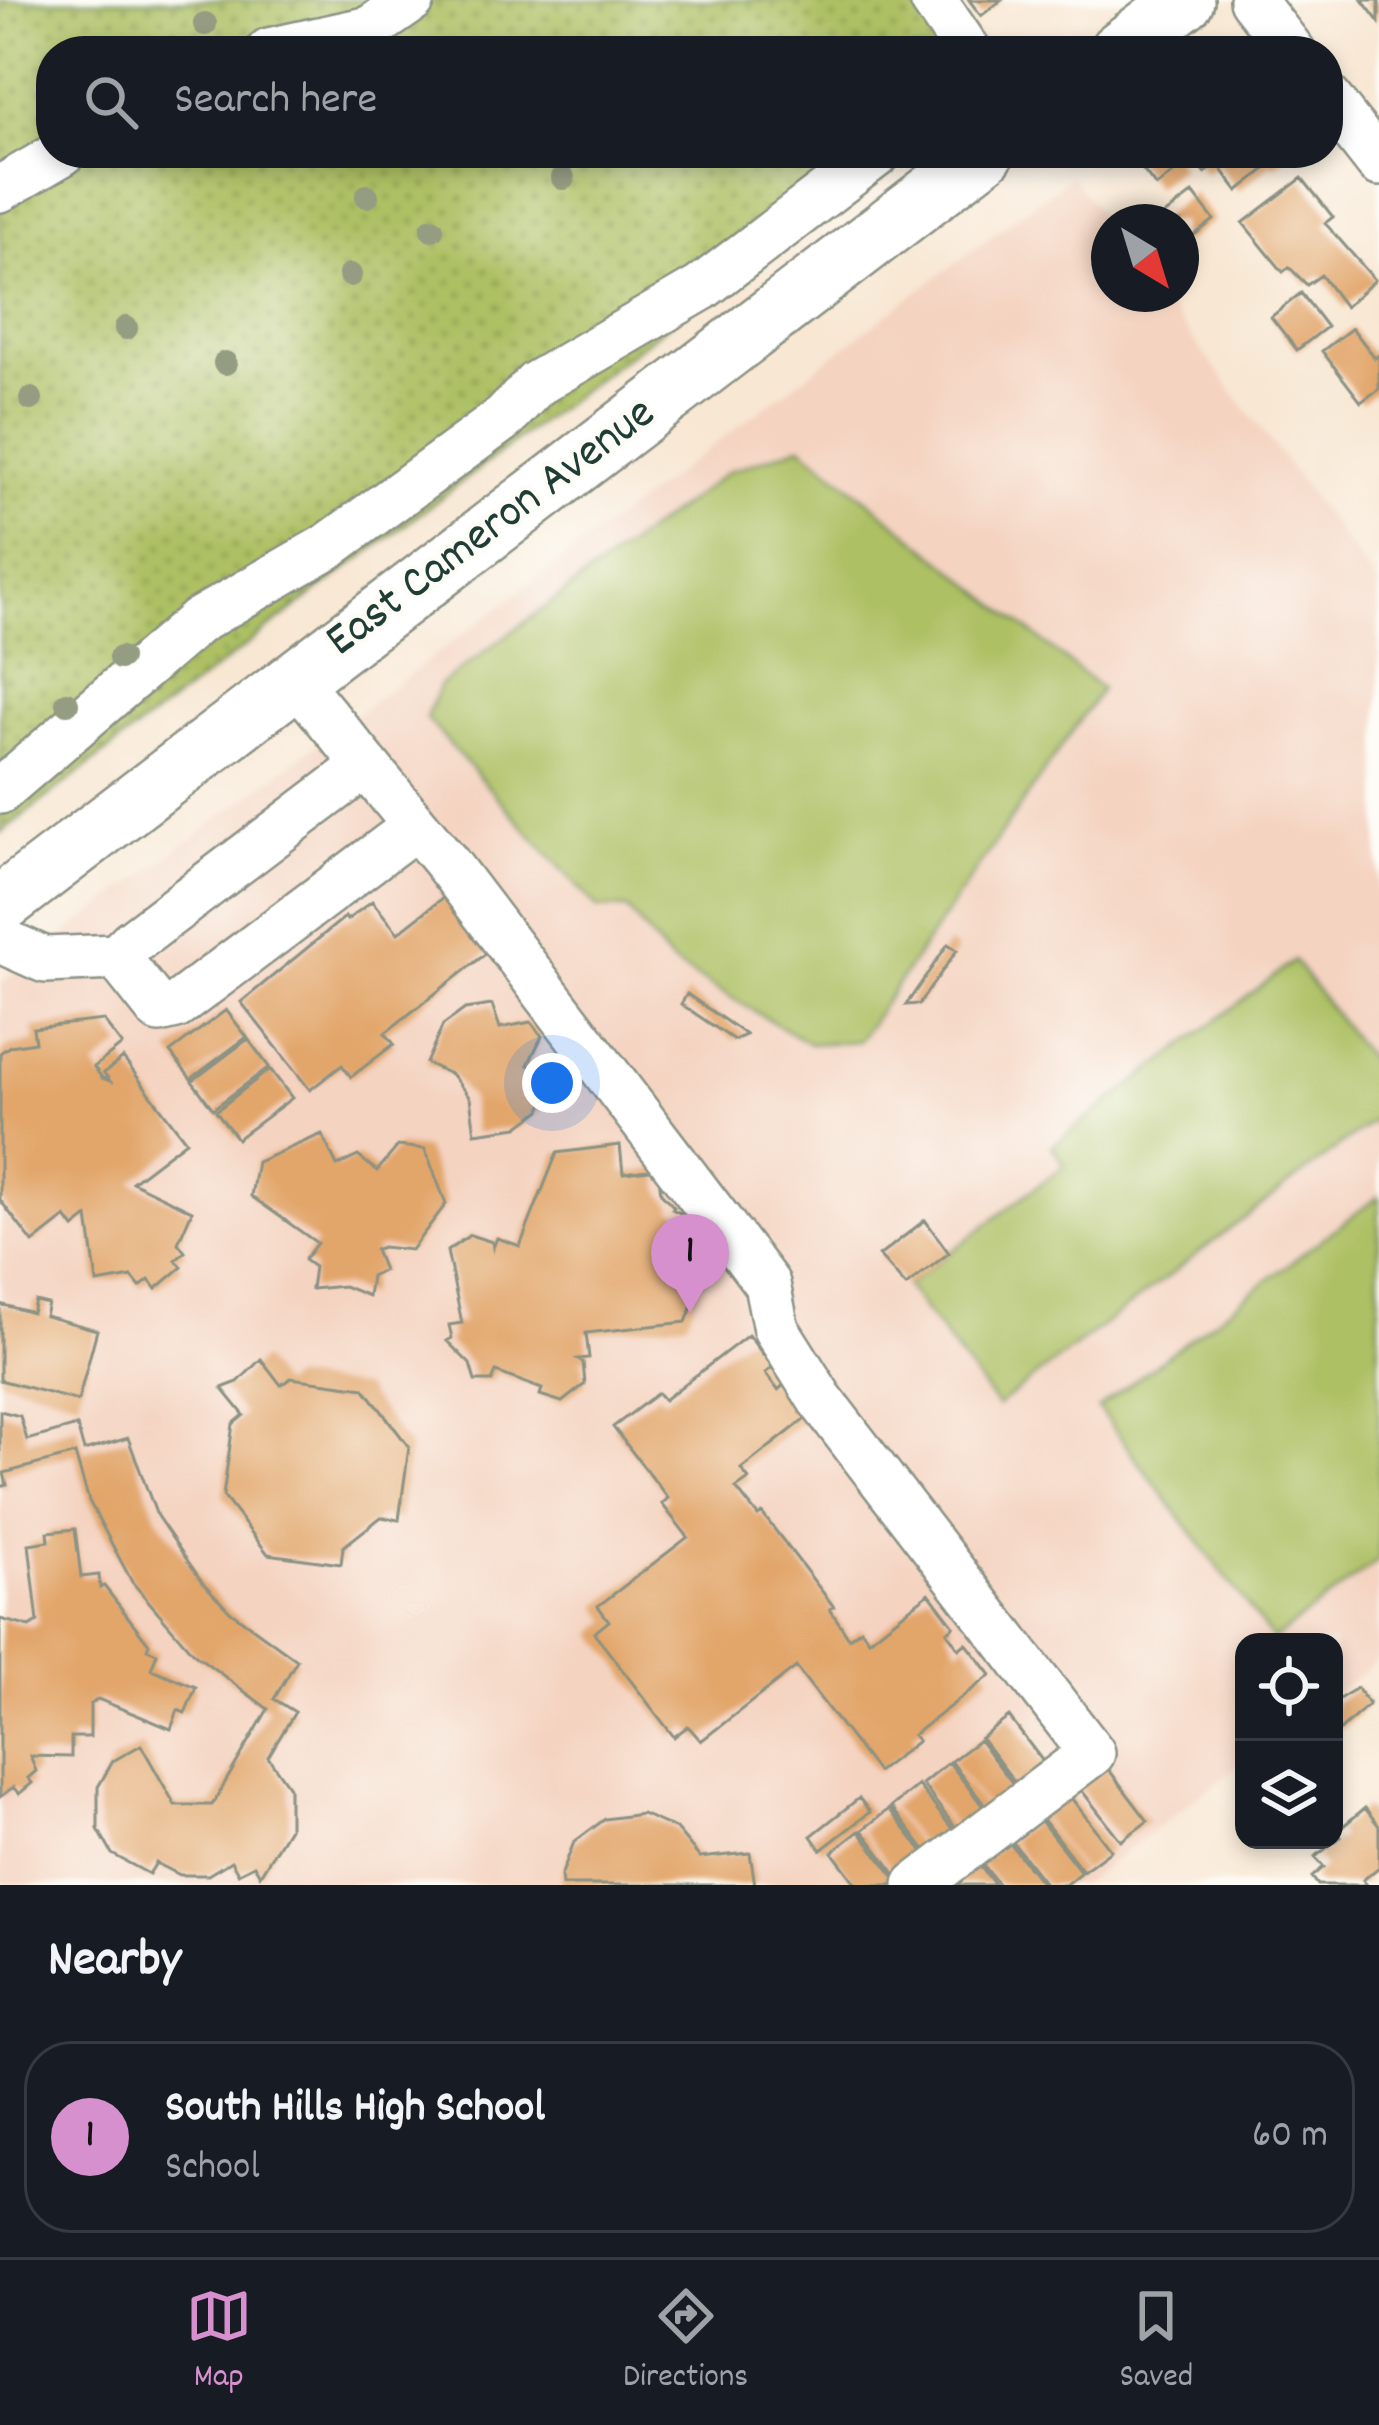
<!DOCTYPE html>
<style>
:root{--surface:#171b24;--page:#20242c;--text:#f1f3f6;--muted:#9ea1a6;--line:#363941;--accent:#d690ce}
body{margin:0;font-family:Dekko,sans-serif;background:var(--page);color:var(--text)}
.controls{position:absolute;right:36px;bottom:36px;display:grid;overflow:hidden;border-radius:24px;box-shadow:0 6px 18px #0003}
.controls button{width:108px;height:108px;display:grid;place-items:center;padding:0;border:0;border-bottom:3px solid var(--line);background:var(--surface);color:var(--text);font:60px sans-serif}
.compass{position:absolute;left:1091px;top:204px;width:108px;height:108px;border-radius:50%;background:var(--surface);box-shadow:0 6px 18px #0003;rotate:142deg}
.you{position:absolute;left:552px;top:1083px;width:42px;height:42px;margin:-30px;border:9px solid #fff;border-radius:50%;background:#1a73e8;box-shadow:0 0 0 18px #1a73e833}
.badge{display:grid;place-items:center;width:78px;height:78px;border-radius:50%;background:var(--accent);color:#111;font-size:39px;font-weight:700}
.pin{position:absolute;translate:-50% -99px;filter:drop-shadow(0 3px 6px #0008)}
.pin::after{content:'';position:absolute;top:63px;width:42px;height:36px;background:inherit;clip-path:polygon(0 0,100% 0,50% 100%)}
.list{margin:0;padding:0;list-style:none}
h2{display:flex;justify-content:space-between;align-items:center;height:156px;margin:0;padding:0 48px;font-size:51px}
h2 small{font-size:39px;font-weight:400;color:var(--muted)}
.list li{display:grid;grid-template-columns:78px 1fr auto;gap:36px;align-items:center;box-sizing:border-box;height:192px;margin:0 24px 24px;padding:0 24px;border:3px solid var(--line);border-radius:48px}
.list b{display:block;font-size:45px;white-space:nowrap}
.list p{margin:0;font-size:39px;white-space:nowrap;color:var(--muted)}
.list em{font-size:39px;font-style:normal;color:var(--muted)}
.icon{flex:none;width:66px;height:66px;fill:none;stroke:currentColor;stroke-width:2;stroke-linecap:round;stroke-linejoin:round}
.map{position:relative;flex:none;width:1379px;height:1885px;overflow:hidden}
.search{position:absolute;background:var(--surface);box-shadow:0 6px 18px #0003;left:36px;right:36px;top:36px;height:132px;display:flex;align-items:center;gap:30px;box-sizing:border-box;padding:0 42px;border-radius:48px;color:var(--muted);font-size:45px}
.sheet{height:372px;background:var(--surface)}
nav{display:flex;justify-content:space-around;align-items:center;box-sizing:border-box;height:168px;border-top:3px solid var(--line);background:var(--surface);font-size:33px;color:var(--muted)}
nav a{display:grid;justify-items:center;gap:6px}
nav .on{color:var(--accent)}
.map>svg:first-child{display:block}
.built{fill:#f4d3c0}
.green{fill:url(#green-dots);stroke:#667e4c;stroke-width:3}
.pitch{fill:#adc064;stroke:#667e4c;stroke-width:3}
.building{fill:#e2a66a}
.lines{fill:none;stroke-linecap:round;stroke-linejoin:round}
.minor-casing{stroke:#8c9284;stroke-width:50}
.major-casing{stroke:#8c9284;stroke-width:62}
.minor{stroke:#fff;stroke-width:45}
.major{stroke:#fff;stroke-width:57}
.tree{fill:#949c82}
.labels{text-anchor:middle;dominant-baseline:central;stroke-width:9;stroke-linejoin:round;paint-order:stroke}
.street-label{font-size:48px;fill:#1f3d34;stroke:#fdfcf7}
</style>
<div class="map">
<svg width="1379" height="1885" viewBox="0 0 1379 1885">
<defs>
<pattern id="green-dots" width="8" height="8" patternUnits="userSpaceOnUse" patternTransform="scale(3)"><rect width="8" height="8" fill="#adc064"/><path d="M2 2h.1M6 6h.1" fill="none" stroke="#8c9d53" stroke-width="1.8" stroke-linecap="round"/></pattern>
</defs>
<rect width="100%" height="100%" fill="#fdfcf7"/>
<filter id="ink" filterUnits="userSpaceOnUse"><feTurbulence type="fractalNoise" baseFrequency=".00833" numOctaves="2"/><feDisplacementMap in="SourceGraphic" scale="24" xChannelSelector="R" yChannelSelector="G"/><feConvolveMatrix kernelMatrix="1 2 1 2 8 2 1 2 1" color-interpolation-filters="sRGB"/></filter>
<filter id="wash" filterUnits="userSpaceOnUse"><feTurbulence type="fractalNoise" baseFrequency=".004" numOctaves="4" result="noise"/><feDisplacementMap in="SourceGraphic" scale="48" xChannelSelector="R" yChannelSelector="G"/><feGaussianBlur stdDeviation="2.7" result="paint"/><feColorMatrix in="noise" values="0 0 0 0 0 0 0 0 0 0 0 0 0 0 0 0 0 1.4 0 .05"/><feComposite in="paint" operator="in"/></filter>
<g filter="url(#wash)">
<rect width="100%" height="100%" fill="#f8e7d3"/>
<path class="built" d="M1071,176L1109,227V294H1159L1379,586V1660L1334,1694V1642H1244V1762L1081,1885H5L0,1878V983Z"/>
<path class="green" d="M0,0H946L985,51H51V153H893L0,833Z"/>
<path class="pitch" d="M801,446L1101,689L858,1041L810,1044L671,962L627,909L597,908L426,718L440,685L729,471Z
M1294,961L1379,1073V1116L997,1406L906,1286L1065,1165L1052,1146Z
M1379,1196V1560L1273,1640L1098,1408Z"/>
<g id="blocks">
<path class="building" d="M969,0H1002L981,16Z
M1362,0H1379V22Z
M1135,153H1186L1176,160L1181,167L1156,187L1132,156Z
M1189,153H1281L1285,159L1275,167L1272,164L1238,191L1218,164L1205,173Z
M1302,178L1333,217L1325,223L1375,280L1345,307L1321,275L1307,285L1289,267L1283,272L1243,223Z
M1193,193L1214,220L1181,245V222H1155Z
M1301,293L1327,327L1297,350L1271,317Z
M1352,328L1375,358L1379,355V389L1361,402L1322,351Z
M444,897L493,948L385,1033L394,1044L351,1077L342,1065L310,1090L241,1002L345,917L347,920L372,901L398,933Z
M948,944L957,950L919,1004L906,1005Z
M687,994L746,1035L734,1040L681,1004Z
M492,1005L500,1028L531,1022L542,1036L528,1065L539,1069L537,1074L553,1081L541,1110L518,1127L475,1133L470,1098L452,1075L426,1063L443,1025L465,1009Z
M226,1010L247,1037L191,1079L170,1052Z
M103,1020L122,1045L94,1067L102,1078L110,1081L104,1073L123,1058L186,1141L132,1182L192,1211L178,1243L185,1252L176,1260L182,1267L156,1289L149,1280L140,1287L132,1277L97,1283L88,1217L74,1228L66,1217L33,1243L0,1200V1053L10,1046L35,1042L33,1028Z
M248,1039L269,1067L213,1109L192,1081Z
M270,1069L292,1098L237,1139L216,1111Z
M322,1134L337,1166L358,1156L377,1171L398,1146L425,1149L446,1204L411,1250L382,1247L375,1250L383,1270L371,1276L368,1296L344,1286L311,1289L314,1267L304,1260L317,1243L251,1196L257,1162Z
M620,1145L623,1173L658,1169L661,1193L674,1207L672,1209L697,1221L684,1253L709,1263L686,1322L586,1333L589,1358L578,1359L583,1362L585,1384L562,1402L540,1395L542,1389L496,1372L492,1381H475L470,1364L447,1341L452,1338L449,1325L462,1323L447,1251L470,1235L492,1242L493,1248L497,1238L520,1246L557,1153Z
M925,1220L949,1253L906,1286L879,1256Z
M35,1301L48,1304L45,1316L97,1330L78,1401L0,1380V1304L32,1313Z
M748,1335L773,1367L765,1373L778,1390L785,1384L809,1416L741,1469L749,1479L736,1488L758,1516L762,1513L834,1607L830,1609L849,1638L861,1629L869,1640L929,1593L954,1626L947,1632L959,1649L966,1643L991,1675L913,1735L918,1741L877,1772L796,1667L701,1741L688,1726L674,1737L594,1633L609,1621L598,1606L688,1537L662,1504L668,1498L613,1427L658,1393L664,1400Z
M261,1359L281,1385L291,1378L364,1388L409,1447L399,1520L381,1517L343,1547L341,1564L268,1554L223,1496L233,1424L244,1415L222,1388L238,1382Z
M0,1411L20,1416L27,1440L77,1426L84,1451L128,1438L157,1516L203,1583L231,1612L297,1660L274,1699L295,1712L268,1757L289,1787V1828L260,1875L254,1865L238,1873L231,1861L208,1875H180L156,1863L149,1874L112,1854L98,1829V1787L113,1761L141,1745L175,1805H212L268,1709L193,1653L132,1582L89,1501L75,1454L4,1473L7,1485L0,1487Z
M75,1529L81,1577L99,1575L100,1588L104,1586L149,1644L147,1649L157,1653L151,1669L196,1687L185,1713L178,1710L171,1729L98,1699L90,1705V1737H71V1757L30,1756L36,1771L28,1778L32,1783L19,1794L13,1787L0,1797V1619L30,1627L38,1622L29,1544L49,1541L48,1532Z
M1357,1688L1369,1704L1340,1730L1334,1723V1702Z
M1009,1717L1051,1772L1023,1793L981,1738Z
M979,1740L1021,1794L993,1816L951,1761Z
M949,1762L991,1817L963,1838L922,1784Z
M1106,1766L1148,1821L1121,1841L1079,1787Z
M918,1785L961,1840L934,1861L891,1807Z
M1069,1795L1111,1850L1083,1871L1041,1817Z
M859,1798L870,1812L821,1850L811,1836Z
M1365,1808L1379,1826V1867L1363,1880L1367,1885H1318L1312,1877L1324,1867L1315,1857L1341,1837L1337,1831Z
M889,1809L932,1863L904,1885L862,1830Z
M642,1814L676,1829L700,1858L750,1853L755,1885H562L561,1876L574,1842L605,1819Z
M1039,1818L1081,1872L1065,1885H1046L1011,1840Z
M859,1831L901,1885H857L832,1852Z
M1008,1841L1043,1885H999L981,1862Z
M979,1864L995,1885H952Z"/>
</g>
</g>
<g filter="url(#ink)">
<use href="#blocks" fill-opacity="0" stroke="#8c9284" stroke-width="3"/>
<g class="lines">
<g class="minor-casing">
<path id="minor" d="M933,0L968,51
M1252,0L1292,51
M269,51L370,29L412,0
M1328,98L1379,163
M0,189L62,153
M296,680L445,861L767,1284L776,1329L820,1399L1092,1753L917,1885
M366,765L131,943L117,957L159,1010L176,1006L416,826
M0,791L198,621L330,545L504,418L536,384L701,288L878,153
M0,940L45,960L117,957"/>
</g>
<g class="major-casing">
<path id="major" d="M1118,51L1185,0
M0,905L985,153"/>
</g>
<use href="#minor" class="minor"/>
<use href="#major" class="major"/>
</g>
<g class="tree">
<circle cx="205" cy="24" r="12"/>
<circle cx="563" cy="178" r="12"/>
<circle cx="367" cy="196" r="12"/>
<circle cx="432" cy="229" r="12"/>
<circle cx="350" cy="275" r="12"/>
<circle cx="126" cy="328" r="12"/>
<circle cx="225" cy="363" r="12"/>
<circle cx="31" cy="399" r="12"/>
<circle cx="120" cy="658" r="12"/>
<circle cx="67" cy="703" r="12"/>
</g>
</g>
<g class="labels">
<g class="street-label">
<text transform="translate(492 529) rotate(-37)">East Cameron Avenue</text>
</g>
</g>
</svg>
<div class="controls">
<button><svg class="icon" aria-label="locate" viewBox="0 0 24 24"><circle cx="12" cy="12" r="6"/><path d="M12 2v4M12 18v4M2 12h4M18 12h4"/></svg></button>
<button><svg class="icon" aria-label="layers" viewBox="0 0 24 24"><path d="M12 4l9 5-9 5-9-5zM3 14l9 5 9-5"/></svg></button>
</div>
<svg class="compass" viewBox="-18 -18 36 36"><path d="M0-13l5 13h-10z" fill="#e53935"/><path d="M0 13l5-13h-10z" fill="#9ea1a6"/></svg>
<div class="you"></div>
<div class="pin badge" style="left:690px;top:1313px">1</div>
<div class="search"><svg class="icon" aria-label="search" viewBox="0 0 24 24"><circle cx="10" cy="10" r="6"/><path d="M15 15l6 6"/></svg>Search here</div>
</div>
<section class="sheet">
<h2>Nearby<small></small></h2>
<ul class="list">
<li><span class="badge">1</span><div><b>South Hills High School</b><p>School</p></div><em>60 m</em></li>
</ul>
</section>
<nav>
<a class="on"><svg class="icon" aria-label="map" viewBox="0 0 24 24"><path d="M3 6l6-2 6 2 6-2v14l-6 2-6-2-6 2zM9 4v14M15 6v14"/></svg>Map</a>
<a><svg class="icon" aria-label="directions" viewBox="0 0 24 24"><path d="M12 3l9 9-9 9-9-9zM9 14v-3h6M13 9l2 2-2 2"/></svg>Directions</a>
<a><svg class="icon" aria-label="saved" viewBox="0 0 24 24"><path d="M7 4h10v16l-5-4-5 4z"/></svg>Saved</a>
</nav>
